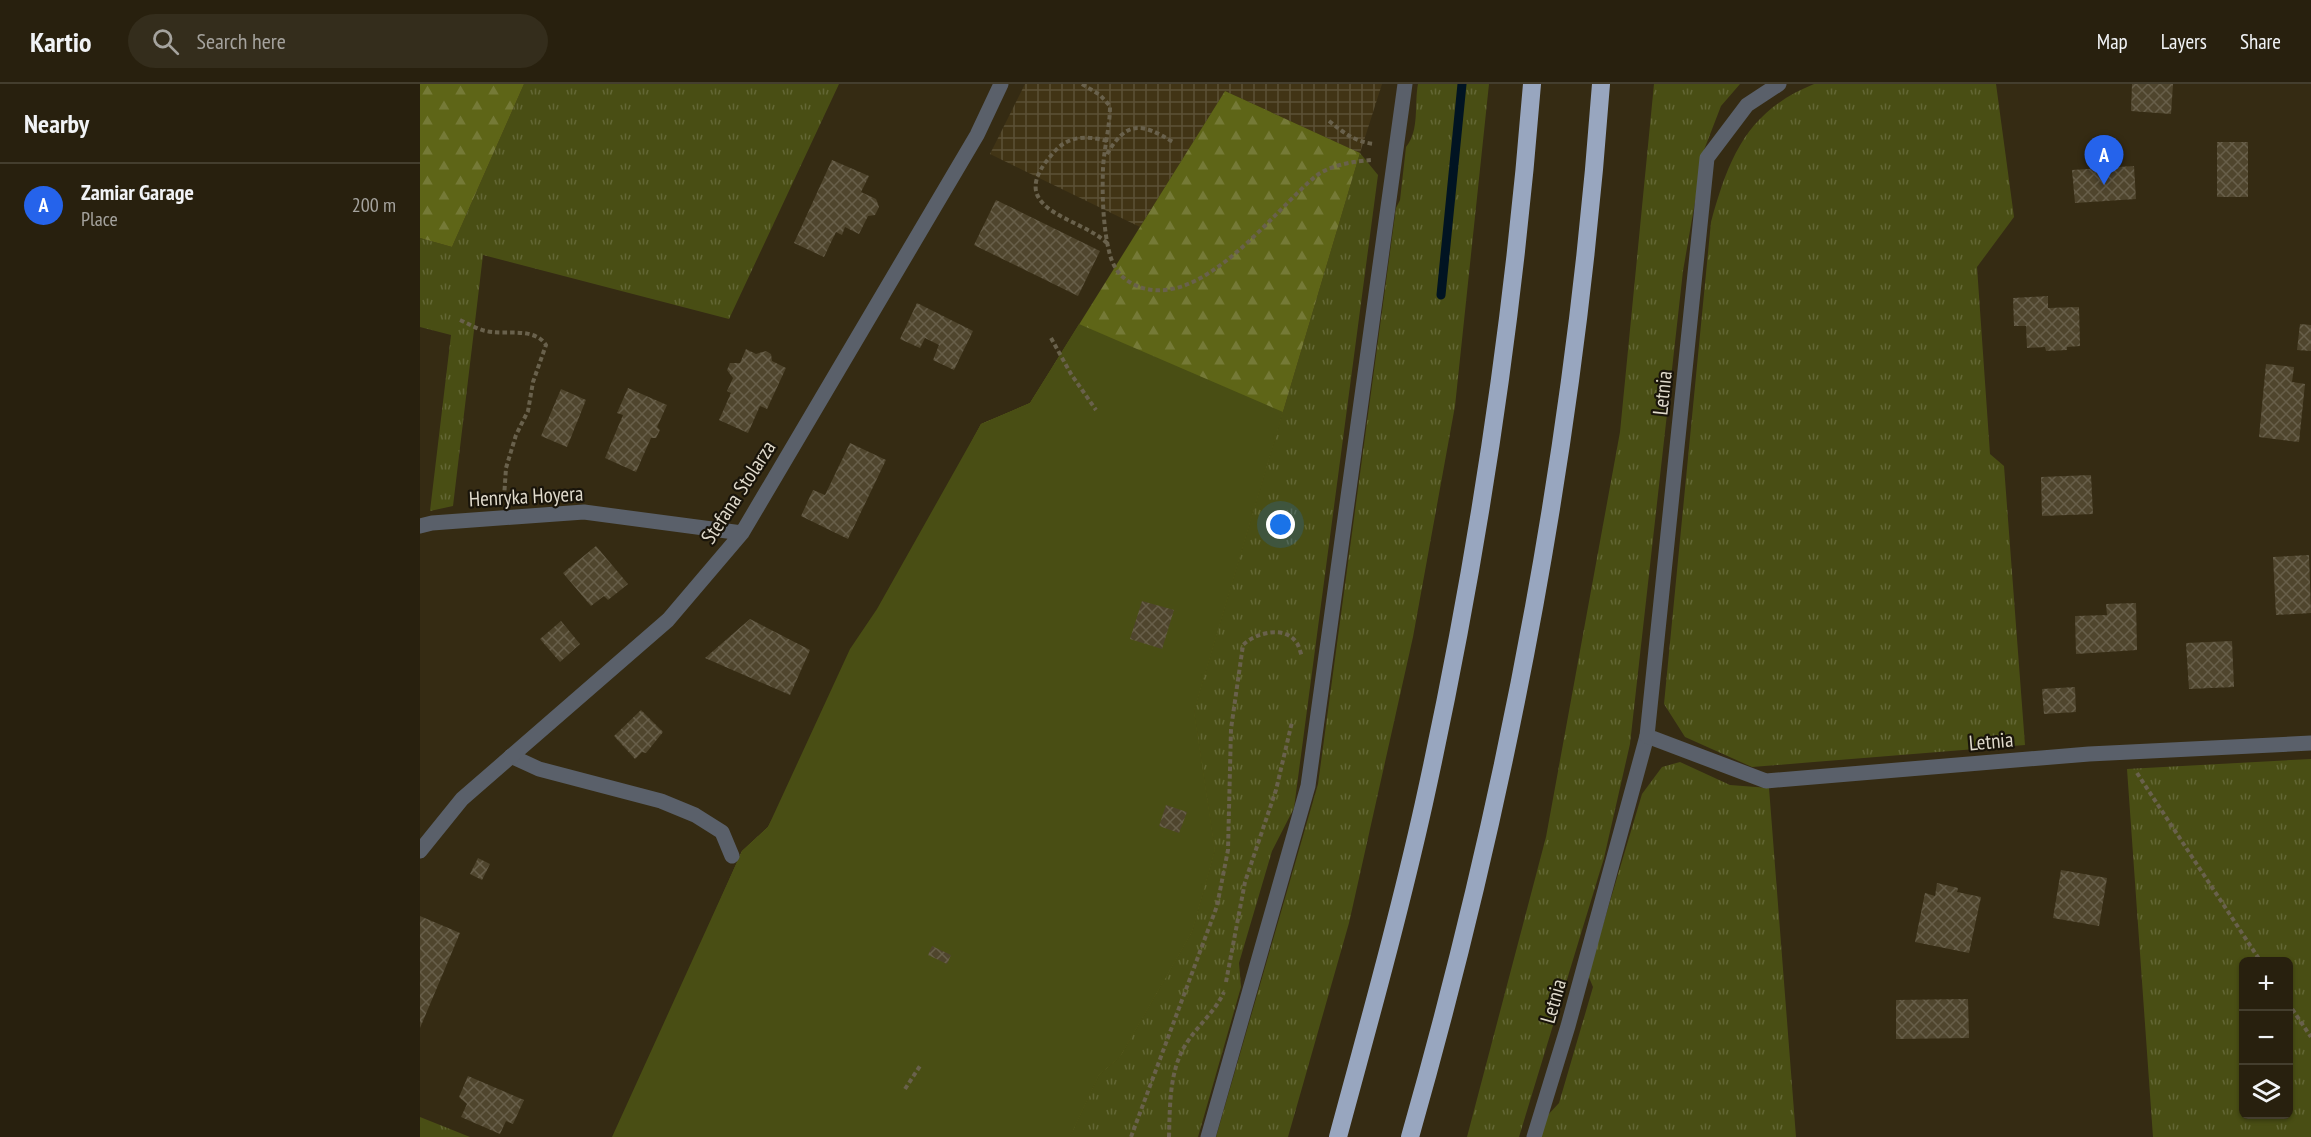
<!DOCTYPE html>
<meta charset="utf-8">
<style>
:root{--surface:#28200e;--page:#342d1c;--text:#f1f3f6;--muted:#a5a39e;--line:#443e2e;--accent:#2563eb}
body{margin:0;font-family:"PT Sans Narrow",sans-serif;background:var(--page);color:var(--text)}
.controls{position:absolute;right:18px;bottom:18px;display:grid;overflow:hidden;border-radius:9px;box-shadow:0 2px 4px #0004}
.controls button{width:54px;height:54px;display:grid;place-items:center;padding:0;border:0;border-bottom:2px solid var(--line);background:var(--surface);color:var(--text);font:30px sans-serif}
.you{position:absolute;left:861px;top:441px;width:21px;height:21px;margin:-15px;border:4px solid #fff;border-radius:50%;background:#1a73e8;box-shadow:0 0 0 9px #1a73e833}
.badge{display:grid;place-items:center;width:39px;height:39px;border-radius:50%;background:var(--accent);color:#fff;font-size:20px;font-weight:700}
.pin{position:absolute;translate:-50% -50px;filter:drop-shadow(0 2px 3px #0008)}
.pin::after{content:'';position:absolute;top:32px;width:21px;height:18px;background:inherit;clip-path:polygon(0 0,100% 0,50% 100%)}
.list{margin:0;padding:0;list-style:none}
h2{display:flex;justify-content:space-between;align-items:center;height:78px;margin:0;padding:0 24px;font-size:26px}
h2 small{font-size:20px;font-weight:400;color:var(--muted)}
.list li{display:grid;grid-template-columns:39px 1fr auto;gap:18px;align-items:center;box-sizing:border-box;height:84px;padding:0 24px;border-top:2px solid var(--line)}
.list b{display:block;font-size:22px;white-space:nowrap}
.list p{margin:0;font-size:20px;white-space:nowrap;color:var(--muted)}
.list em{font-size:20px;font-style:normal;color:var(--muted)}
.icon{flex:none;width:33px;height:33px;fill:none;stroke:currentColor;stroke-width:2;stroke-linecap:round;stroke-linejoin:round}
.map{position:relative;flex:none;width:1891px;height:1053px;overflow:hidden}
header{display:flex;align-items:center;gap:36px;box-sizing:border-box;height:84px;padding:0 30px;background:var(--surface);border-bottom:2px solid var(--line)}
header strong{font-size:28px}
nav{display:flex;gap:33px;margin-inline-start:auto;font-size:21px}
.search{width:420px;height:54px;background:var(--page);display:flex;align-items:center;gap:15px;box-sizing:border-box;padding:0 21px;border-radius:33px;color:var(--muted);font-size:22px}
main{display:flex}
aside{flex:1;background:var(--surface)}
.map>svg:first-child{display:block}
.industrial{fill:url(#industrial-grid)}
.grass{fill:url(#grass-tufts);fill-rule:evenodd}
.forest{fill:url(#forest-firs)}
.garden{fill:#494e14}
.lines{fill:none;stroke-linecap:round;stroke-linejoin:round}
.stream{stroke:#011422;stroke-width:9}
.building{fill:url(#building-cross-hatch)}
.path{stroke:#69614c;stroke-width:4;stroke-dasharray:4.5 3;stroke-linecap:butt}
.service{stroke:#5a606a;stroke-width:15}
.minor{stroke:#5a606a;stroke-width:15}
.motorway{stroke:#98a6bf;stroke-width:18}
.labels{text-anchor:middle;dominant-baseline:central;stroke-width:4.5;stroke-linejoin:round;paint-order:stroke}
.street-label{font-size:21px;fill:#dfd9cb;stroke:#19140a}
</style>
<header>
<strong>Kartio</strong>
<div class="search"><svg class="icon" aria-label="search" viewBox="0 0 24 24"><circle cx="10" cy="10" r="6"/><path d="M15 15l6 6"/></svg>Search here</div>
<nav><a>Map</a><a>Layers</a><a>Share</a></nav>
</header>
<main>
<aside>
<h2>Nearby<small></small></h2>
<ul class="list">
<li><span class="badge">A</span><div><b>Zamiar Garage</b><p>Place</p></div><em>200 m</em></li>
</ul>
</aside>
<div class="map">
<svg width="1891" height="1053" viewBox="0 0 1891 1053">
<defs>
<pattern id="industrial-grid" width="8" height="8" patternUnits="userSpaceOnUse" patternTransform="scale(1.5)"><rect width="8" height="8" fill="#413415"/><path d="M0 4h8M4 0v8" fill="none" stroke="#5c5136"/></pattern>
<pattern id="grass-tufts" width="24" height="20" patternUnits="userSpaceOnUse" patternTransform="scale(1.5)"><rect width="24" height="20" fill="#494e14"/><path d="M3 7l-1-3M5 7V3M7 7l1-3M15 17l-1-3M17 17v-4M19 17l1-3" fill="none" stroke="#636735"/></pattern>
<pattern id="forest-firs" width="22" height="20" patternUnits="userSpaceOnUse" patternTransform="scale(1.5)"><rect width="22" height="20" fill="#5e6517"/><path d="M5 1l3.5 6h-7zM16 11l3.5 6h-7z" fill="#757a37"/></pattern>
<pattern id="building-cross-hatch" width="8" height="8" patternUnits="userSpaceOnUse" patternTransform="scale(1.5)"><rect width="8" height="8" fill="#4f452d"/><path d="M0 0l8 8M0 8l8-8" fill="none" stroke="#685f4a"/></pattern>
</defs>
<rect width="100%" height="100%" fill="#352b13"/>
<path class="industrial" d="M605,0H962L940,69L805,7L720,143L570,70Z"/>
<path class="grass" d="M104,0H419L309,235L63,171L33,422L10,427L31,251L0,243V154L32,163Z
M998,0H1069L1035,322L993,553L929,839L868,1053H796L898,700L976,124L980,116L986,63C1000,46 994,20 998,0Z
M1234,0H1320L1301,22L1284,66L1263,187L1210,660L1184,774L1099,1053H1047L1126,753L1200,348Z
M1394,0H1576L1594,133L1557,183L1570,370L1584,382L1605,661L1332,683L1265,653L1244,620L1291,138C1309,73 1327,27 1394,0Z
M940,69L958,91L874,724L852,767L819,879L821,903L778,1053H650L679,991L700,973L772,848L795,766L774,627Z
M1891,675V1053H1733L1707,685ZM1824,878H1868V1030H1824Z
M1260,678L1310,701L1349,704L1376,1053H1120L1126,1033L1139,1019L1173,903L1168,891L1222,710L1242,683Z
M0,1033L50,1053H0Z"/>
<path class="forest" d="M0,0H104L32,163L0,154Z
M805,7L940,69L774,627L795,766L772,848L700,973L679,991L650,1053H195L322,767L348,743L561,340L610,319Z"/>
<path class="garden" d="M659,240L863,328L774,627L795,766L772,848L700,973L679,991L650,1053H192L322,767L348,743L430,565L457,525L561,340L610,319Z"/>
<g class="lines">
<path class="stream" d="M1021,211L1042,0"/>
</g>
<path class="building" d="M1712,0H1753L1751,30L1711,27Z
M1797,58H1828V113H1797Z
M412,76L449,92L441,108L456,115L459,123L455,131L448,132L439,150L425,143L422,151L416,148L404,173L374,159Z
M1714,82L1716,115L1655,119L1652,86Z
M576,116L680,167L658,212L554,161Z
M1628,212V224L1659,223L1660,262L1647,263V266L1626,267L1625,263L1607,264L1606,242H1594L1593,214Z
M497,219L553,247L534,286L513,276L519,261L505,254L500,264L480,255Z
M1880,240L1891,241V267L1877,266Z
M326,265L336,270L346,267L351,270L352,277L366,284L347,325L340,322L328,349L299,336L311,309L307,307L313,294L307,286L310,279H320Z
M1846,280L1874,283L1872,298L1885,300L1879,358L1839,353Z
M208,304L247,321L237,343L240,346L236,354H231L216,388L185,374L203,331L197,329Z
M141,305L166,316L147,363L121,352Z
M430,359L466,376L428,455L381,432L393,406L405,411Z
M1671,391L1673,430L1622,432L1621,393Z
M176,462L208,500L188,516L184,512L171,522L143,489Z
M1889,471L1891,529L1856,531L1853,473Z
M722,517L754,526L742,565L710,555Z
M1716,519L1717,566L1656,570L1655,532L1687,531L1686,520Z
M330,535L390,566L370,611L285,574Z
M141,537L160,560L140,578L120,555Z
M1812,557L1814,603L1769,605L1766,559Z
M1655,603L1656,628L1624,630L1622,605Z
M221,626L243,648L226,669L222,668L215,675L194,652Z
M746,721L767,728L759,749L739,742Z
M58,774L70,780L62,796L50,790Z
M1641,786L1687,794L1679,842L1633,834Z
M1517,799L1538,804L1537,808L1561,813L1549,869L1495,858L1505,809L1515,812Z
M0,832L40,849L0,944Z
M512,862L531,871L527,880L508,871Z
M1548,915L1549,954L1476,955V916Z
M48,992L104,1016L93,1040L86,1037L80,1050L41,1033L47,1020L39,1013Z"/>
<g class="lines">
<path class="path" d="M662,0L680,11L690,22C690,43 684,63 683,85C682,111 683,145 690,171C694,185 702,195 715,201C779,231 853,127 896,92C910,81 935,77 952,76
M909,37C924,49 935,58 955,60
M687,57C669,52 650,51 636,66C578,127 659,131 688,160
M687,70C707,36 722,39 753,58
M40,236C51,241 60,247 72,248C89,250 115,244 126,261L113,298L108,327L96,351L86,384L84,414
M631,254L651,290L676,326
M1717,689L1841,878
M806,898L825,798L856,706L872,638
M1868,919L1891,953
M485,1005L500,982
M711,1053L797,822L808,766L811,645L823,561C835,549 864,541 876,558C879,561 880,568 882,572
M749,1053C750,1021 749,984 768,957C780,939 794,929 804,908"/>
<path class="service" d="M91,672L119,685L241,717L275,731L302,748L312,772
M1114,1053L1148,942L1227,652"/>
<path class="minor" d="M1359,0L1327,21L1287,74L1227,652L1346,697L1669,670L1891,659
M0,442L12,439L164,428L322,449
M0,767L42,715L248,536L322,449L557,51L581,0
M788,1053L888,702L985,0"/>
<path class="motorway" d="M918,1053C948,942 979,831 1004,719C1056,483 1093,241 1112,0
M990,1053C1088,709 1155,357 1181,0"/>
</g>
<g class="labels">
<g class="street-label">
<text transform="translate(1242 309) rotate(-84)">Letnia</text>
<text transform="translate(318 408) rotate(-57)">Stefana Stolarza</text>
<text transform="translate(106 412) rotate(-3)">Henryka Hoyera</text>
<text transform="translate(1571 657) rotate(-5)">Letnia</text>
<text transform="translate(1133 917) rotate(-74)">Letnia</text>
</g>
</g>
</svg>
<div class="controls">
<button>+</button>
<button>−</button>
<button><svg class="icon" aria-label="layers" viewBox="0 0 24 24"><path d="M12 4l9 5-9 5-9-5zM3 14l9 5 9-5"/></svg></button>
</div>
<div class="you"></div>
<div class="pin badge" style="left:1684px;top:101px">A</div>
</div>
</main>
